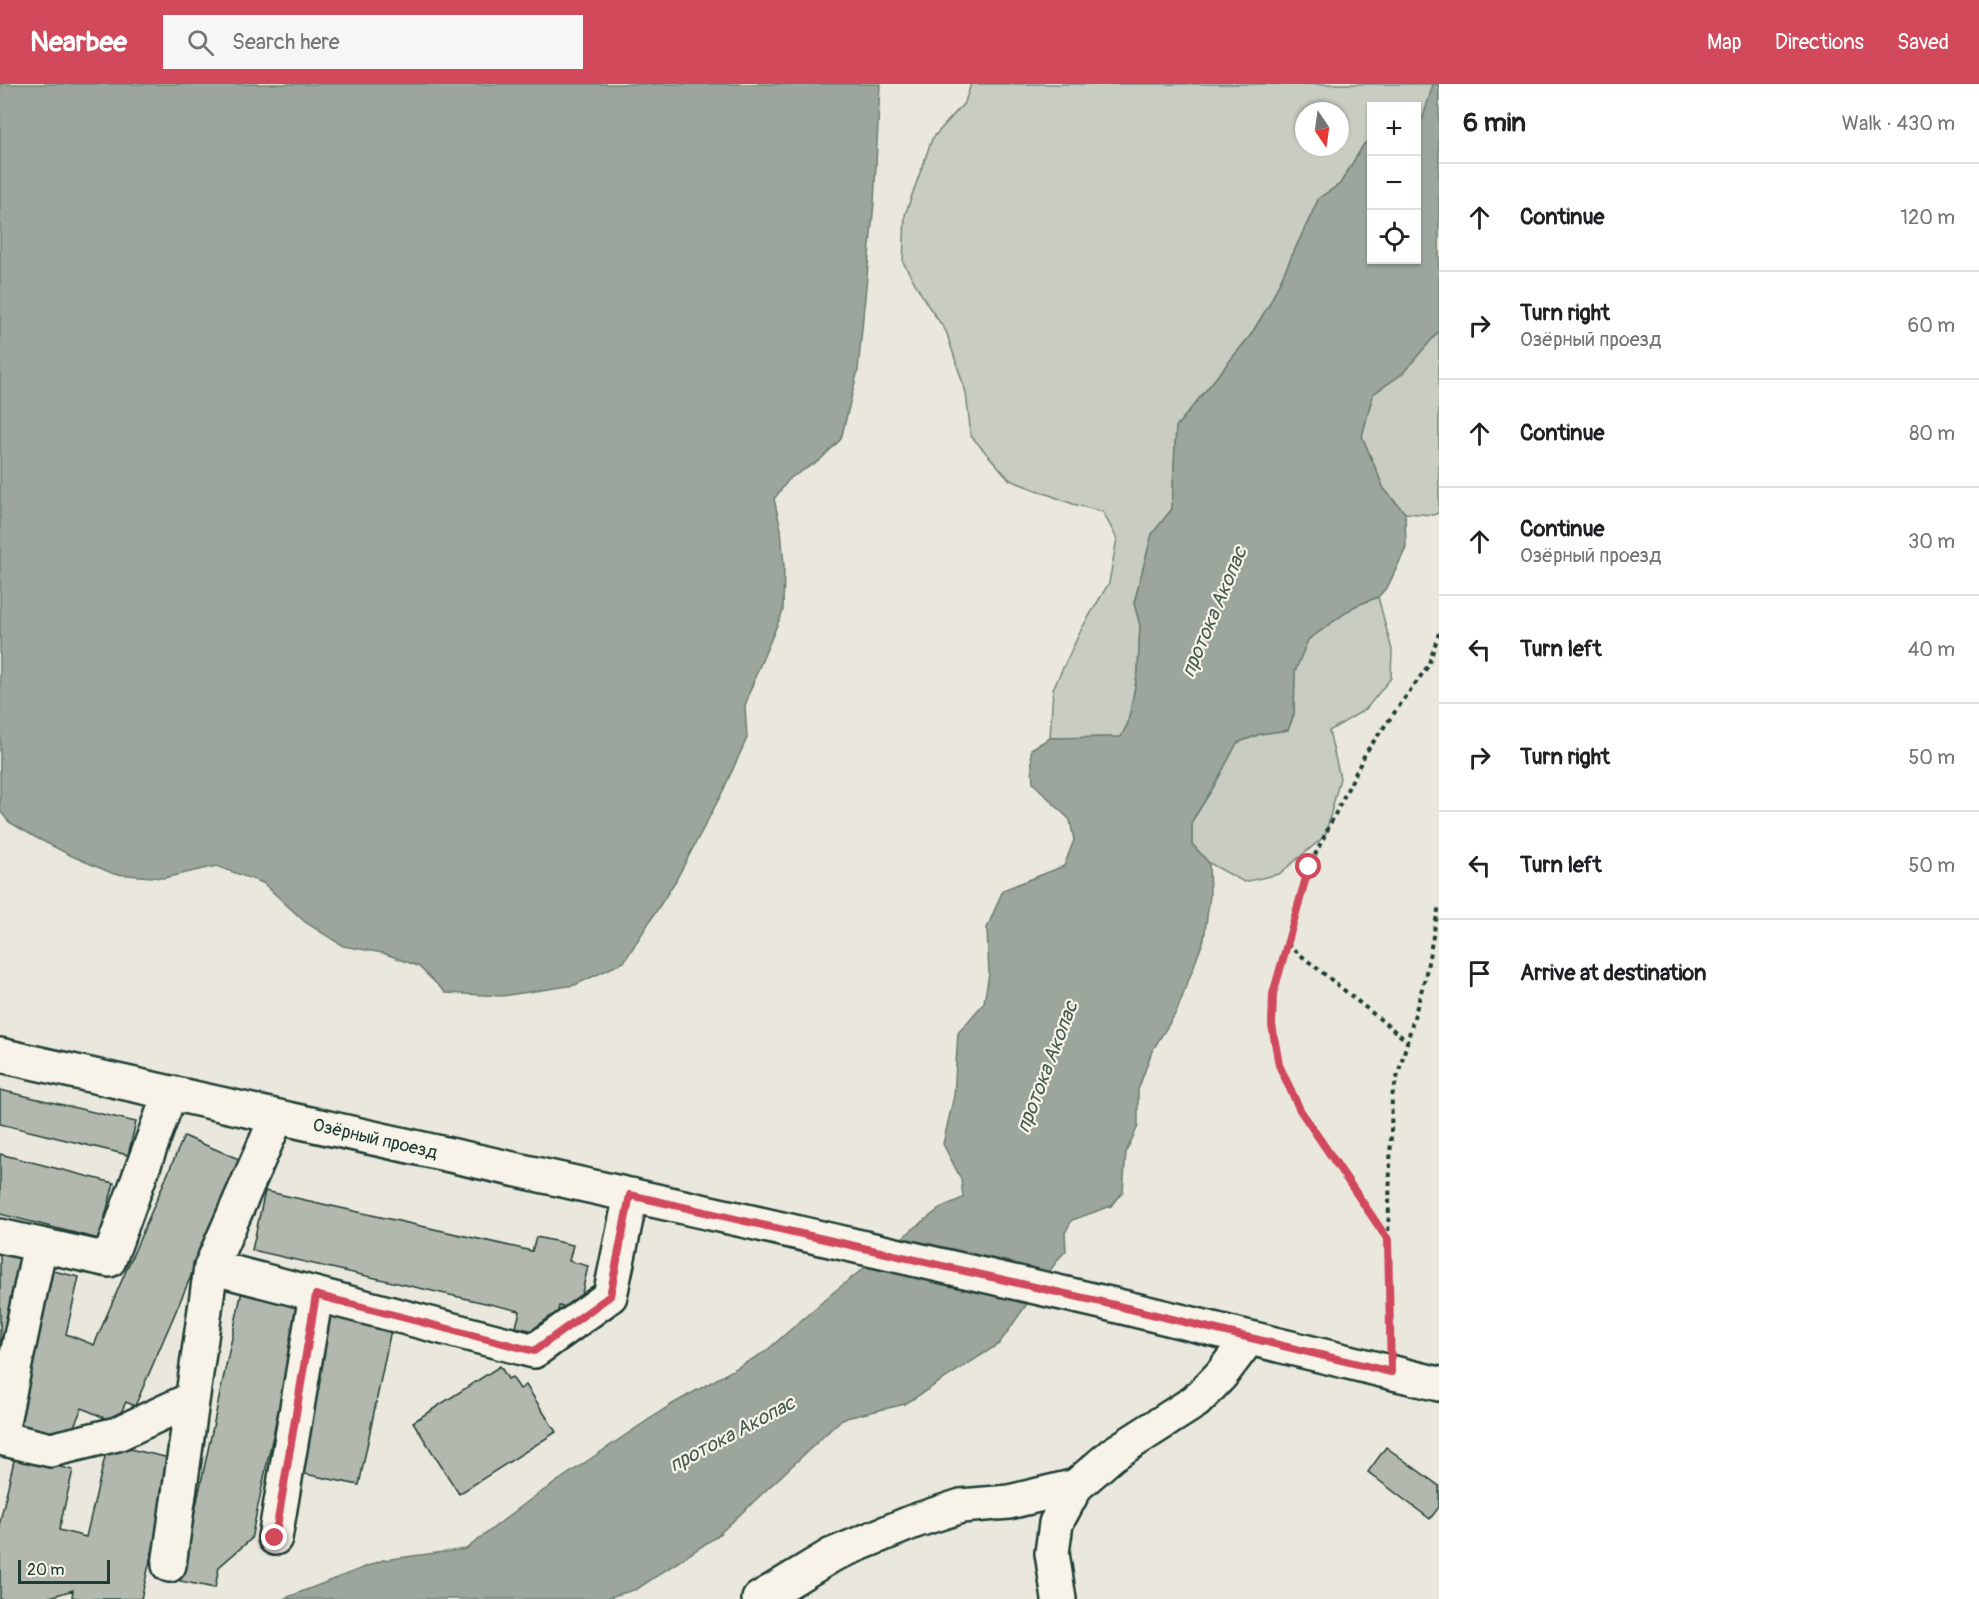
<!DOCTYPE html>
<meta charset="utf-8">
<style>
:root{--surface:#fff;--page:#f6f6f6;--text:#202124;--muted:#757577;--line:#e0e0e0;--accent:#d1495b}
body{margin:0;font-family:Pangolin,sans-serif;background:var(--page);color:var(--text)}
.controls{position:absolute;right:18px;top:18px;display:grid;overflow:hidden;border-radius:0px;box-shadow:0 2px 4px #0004}
.controls button{width:54px;height:54px;display:grid;place-items:center;padding:0;border:0;border-bottom:2px solid var(--line);background:var(--surface);color:var(--text);font:30px sans-serif}
.compass{position:absolute;left:1295px;top:18px;width:54px;height:54px;border-radius:50%;background:var(--surface);box-shadow:0 2px 4px #0004;rotate:167deg}
.scale{position:absolute;left:18px;bottom:15px;width:92px;box-sizing:border-box;padding-left:6px;border:3px solid #1f3d34;border-top:0;font-size:16px;line-height:21px;white-space:nowrap;color:#1f3d34;-webkit-text-stroke:4px #f7f3e8;paint-order:stroke}
.stop{position:absolute;width:18px;height:18px;margin:-14px;border:4px solid #d1495b;border-radius:50%;background:#fff}
.stop.end{background:#d1495b;border-color:#fff;box-shadow:0 2px 6px #0008}
.list{margin:0;padding:0;list-style:none}
h2{display:flex;justify-content:space-between;align-items:center;height:78px;margin:0;padding:0 24px;font-size:26px}
h2 small{font-size:20px;font-weight:400;color:var(--muted)}
.list li{display:grid;grid-template-columns:39px 1fr auto;gap:18px;align-items:center;box-sizing:border-box;height:108px;padding:0 24px;border-top:2px solid var(--line)}
.list b{display:block;font-size:22px;white-space:nowrap}
.list p{margin:0;font-size:20px;white-space:nowrap;color:var(--muted)}
.list em{font-size:20px;font-style:normal;color:var(--muted)}
.icon{flex:none;width:33px;height:33px;fill:none;stroke:currentColor;stroke-width:2;stroke-linecap:round;stroke-linejoin:round}
.map{position:relative;flex:none;width:1439px;height:1515px;overflow:hidden}
header{display:flex;align-items:center;gap:36px;box-sizing:border-box;height:84px;padding:0 30px;background:var(--accent);color:#fff}
header strong{font-size:28px}
nav{display:flex;gap:33px;margin-inline-start:auto;font-size:21px}
.search{width:420px;height:54px;background:var(--page);display:flex;align-items:center;gap:15px;box-sizing:border-box;padding:0 21px;border-radius:0px;color:var(--muted);font-size:22px}
main{display:flex}
aside{flex:1;background:var(--surface)}
.map>svg:first-child{display:block}
.green{fill:#c8ccc1;stroke:#74847a;stroke-width:1.5;fill-rule:evenodd}
.water{fill:#9ca69c;stroke:#6a7c72;stroke-width:1.5}
.building{fill:#b2b8ae;stroke:#1f3d34;stroke-width:1.5}
.lines{fill:none;stroke-linecap:round;stroke-linejoin:round}
.minor-casing{stroke:#1f3d34;stroke-width:38}
.path{stroke:#1f3d34;stroke-width:4;stroke-dasharray:4.5 4.5;stroke-linecap:butt}
.minor{stroke:#f7f3e8;stroke-width:33}
.route{stroke:#d1495b;stroke-width:8}
.labels{text-anchor:middle;dominant-baseline:central;stroke-width:4.5;stroke-linejoin:round;paint-order:stroke}
.street-label{font-size:18px;fill:#1f3d34;stroke:#f7f3e8}
.water-label{font-size:20px;font-style:italic;fill:#445c53;stroke:#f7f3e8}
</style>
<header>
<strong>Nearbee</strong>
<div class="search"><svg class="icon" aria-label="search" viewBox="0 0 24 24"><circle cx="10" cy="10" r="6"/><path d="M15 15l6 6"/></svg>Search here</div>
<nav><a>Map</a><a>Directions</a><a>Saved</a></nav>
</header>
<main>
<div class="map">
<svg width="1439" height="1515" viewBox="0 0 1439 1515">
<rect width="100%" height="100%" fill="#eae8dd"/>
<filter id="ink" filterUnits="userSpaceOnUse"><feTurbulence type="fractalNoise" baseFrequency=".0167" numOctaves="2"/><feDisplacementMap in="SourceGraphic" scale="12" xChannelSelector="R" yChannelSelector="G"/><feConvolveMatrix kernelMatrix="1 2 1 2 8 2 1 2 1" color-interpolation-filters="sRGB"/></filter>
<g filter="url(#ink)">
<path class="green" d="M971,0H1434L1423,35L1417,37L1416,22H1372L1371,56L1364,60L1340,100L1319,114L1269,221L1250,252L1176,343L1172,425L1152,450L1134,519L1140,541L1138,587L1128,639L1121,653L1050,654L1053,605L1082,544L1109,499L1117,455L1103,428L1073,420L1010,396L971,352L966,309L946,247L927,220L903,178L905,131L932,55L965,18ZM1304,27H1340V63H1304Z
M1439,247V428L1434,431L1405,429L1384,405L1362,352L1373,310L1402,290Z
M1378,513L1392,566L1391,594L1366,625L1329,647L1340,694L1325,752L1279,790L1244,798L1209,779L1192,760V737L1214,702L1237,659L1260,650L1288,646L1294,630L1295,587L1308,556L1355,522Z"/>
<path class="water" d="M0,0H880L874,119L858,286L841,355L819,377L790,394L774,415L781,445L784,483L783,527L755,593L745,622L747,654L722,709L676,796L624,878L575,901L502,912L446,909L418,882L383,869L343,862L305,838L263,799L216,782L164,794L114,790L72,772L35,753L9,738L0,727Z
M1433,0H1439V247L1402,290L1373,310L1362,352L1384,405L1405,429L1406,464L1388,502L1378,513L1355,522L1308,556L1295,587L1294,630L1288,646L1260,650L1237,659L1214,702L1192,737V760L1209,779L1210,811L1204,855L1177,927L1152,967L1138,1006V1042L1126,1068L1123,1108L1111,1122L1072,1136L1065,1149L1066,1167L1059,1174L999,1260L905,1320L842,1335L716,1453L637,1505L603,1515H283L383,1476L466,1465L531,1415L669,1322L765,1268L830,1211L917,1142L942,1123L963,1114L961,1095L943,1060L954,1012L958,949L984,919L989,890L987,844L1003,806L1064,782L1074,756L1070,736L1033,699L1031,665L1050,654L1121,653L1128,639L1138,587L1140,541L1134,519L1152,450L1172,425L1176,343L1250,252L1269,221L1319,114L1340,100L1364,60L1371,56L1372,176H1416L1417,37L1423,34Z"/>
<path class="building" d="M0,1006L136,1038L128,1071L0,1040Z
M184,1052L241,1076L135,1322L126,1318L116,1339L82,1324L74,1342L44,1349L14,1343L49,1186L79,1193L66,1250L94,1261Z
M0,1070L114,1099L99,1155L0,1130Z
M265,1107L532,1167L536,1153L573,1161L569,1177L588,1182L578,1227L559,1222L553,1251L516,1243L520,1227L252,1166Z
M0,1166L22,1171L0,1276Z
M243,1202L302,1215L251,1455L219,1483L215,1504L180,1497Z
M331,1218L394,1231L359,1401L295,1388Z
M500,1282L508,1295L512,1293L520,1305L526,1301L556,1348L459,1410L413,1338Z
M108,1360L174,1375L141,1515H82L72,1513L73,1506L43,1515H0V1437L15,1372L73,1386L59,1446L86,1453Z
M1386,1363L1439,1402V1423L1430,1435L1368,1388Z"/>
<g class="lines">
<g class="minor-casing">
<path id="minor" d="M0,971L751,1138L1110,1220L1439,1300
M277,1033L211,1183L534,1267L610,1212L631,1111
M0,1152L109,1176L170,1009
M0,1352L40,1161
M0,1354L51,1366L117,1350L192,1315
M275,1454L316,1211
M169,1481L211,1183
M759,1515L832,1471L915,1437L961,1422L1009,1418L1076,1402
M1059,1515L1052,1469L1056,1439L1076,1402L1113,1370L1196,1317L1221,1291L1249,1254"/>
</g>
<path class="path" d="M1287,860L1407,957
M1388,1156L1301,1026L1279,981L1272,941L1273,910L1309,783L1366,668L1428,582L1439,549
M1390,1255L1388,1156L1392,1012L1425,894L1439,821"/>
<use href="#minor" class="minor"/>
</g>
</g>
<g class="lines" filter="url(#ink)">
<path class="route" d="M275,1454L316,1211L534,1267L610,1212L630,1111L1110,1220L1391,1288L1388,1156L1300,1026L1279,981L1272,941L1273,910L1309,783"/>
</g>
<g class="labels">
<g class="street-label">
<text transform="translate(375 1055) rotate(13)">Озёрный проезд</text>
</g>
<g class="water-label">
<text transform="translate(1214 528) rotate(-67)">протока Акопас</text>
<text transform="translate(1047 983) rotate(-69)">протока Акопас</text>
<text transform="translate(732 1350) rotate(-28)">протока Акопас</text>
</g>
</g>
</svg>
<div class="controls">
<button>+</button>
<button>−</button>
<button><svg class="icon" aria-label="locate" viewBox="0 0 24 24"><circle cx="12" cy="12" r="6"/><path d="M12 2v4M12 18v4M2 12h4M18 12h4"/></svg></button>
</div>
<svg class="compass" viewBox="-18 -18 36 36"><path d="M0-13l5 13h-10z" fill="#e53935"/><path d="M0 13l5-13h-10z" fill="#757577"/></svg>
<div class="scale">20 m</div>
<div class="stop" style="left:1309px;top:783px"></div>
<div class="stop end" style="left:275px;top:1454px"></div>
</div>
<aside>
<h2>6 min<small>Walk · 430 m</small></h2>
<ul class="list">
<li><svg class="icon" aria-label="ahead" viewBox="0 0 24 24"><path d="M12 20V5M6 11l6-6 6 6"/></svg><div><b>Continue</b></div><em>120 m</em></li>
<li><svg class="icon" aria-label="right" viewBox="0 0 24 24"><path d="M7 20v-9h11M14 6l5 5-5 5"/></svg><div><b>Turn right</b><p>Озёрный проезд</p></div><em>60 m</em></li>
<li><svg class="icon" aria-label="ahead" viewBox="0 0 24 24"><path d="M12 20V5M6 11l6-6 6 6"/></svg><div><b>Continue</b></div><em>80 m</em></li>
<li><svg class="icon" aria-label="ahead" viewBox="0 0 24 24"><path d="M12 20V5M6 11l6-6 6 6"/></svg><div><b>Continue</b><p>Озёрный проезд</p></div><em>30 m</em></li>
<li><svg class="icon" aria-label="left" viewBox="0 0 24 24"><path d="M17 20v-9H6M10 6l-5 5 5 5"/></svg><div><b>Turn left</b></div><em>40 m</em></li>
<li><svg class="icon" aria-label="right" viewBox="0 0 24 24"><path d="M7 20v-9h11M14 6l5 5-5 5"/></svg><div><b>Turn right</b></div><em>50 m</em></li>
<li><svg class="icon" aria-label="left" viewBox="0 0 24 24"><path d="M17 20v-9H6M10 6l-5 5 5 5"/></svg><div><b>Turn left</b></div><em>50 m</em></li>
<li><svg class="icon" aria-label="arrive" viewBox="0 0 24 24"><path d="M6 21V4h12l-3 4 3 4H6"/></svg><div><b>Arrive at destination</b></div></li>
</ul>
</aside>
</main>
